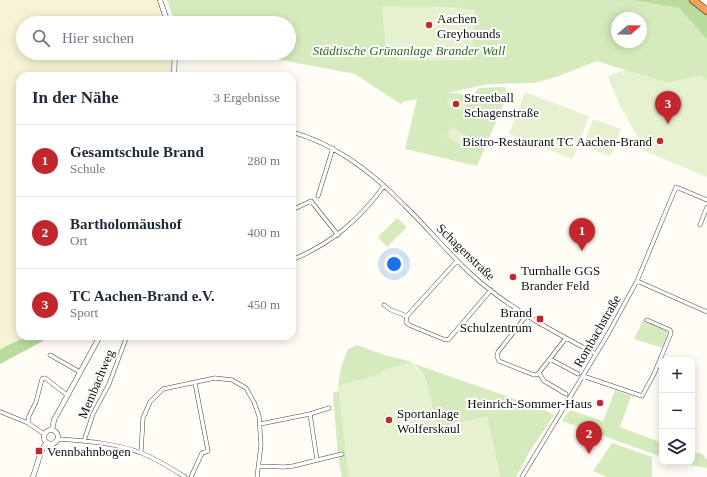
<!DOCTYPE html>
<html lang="de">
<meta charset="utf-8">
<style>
:root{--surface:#fff;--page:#f6f6f7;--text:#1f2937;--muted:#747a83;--line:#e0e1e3;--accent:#c4262e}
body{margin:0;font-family:Georgia,serif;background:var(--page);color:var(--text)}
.controls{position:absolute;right:12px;bottom:12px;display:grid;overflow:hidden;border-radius:8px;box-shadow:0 2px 10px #0003}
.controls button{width:36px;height:36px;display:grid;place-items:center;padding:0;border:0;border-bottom:1px solid var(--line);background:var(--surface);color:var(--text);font:20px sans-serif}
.compass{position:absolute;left:611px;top:12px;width:36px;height:36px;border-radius:50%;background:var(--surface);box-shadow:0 2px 10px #0003;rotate:70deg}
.you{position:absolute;left:394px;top:264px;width:14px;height:14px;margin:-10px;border:3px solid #fff;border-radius:50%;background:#1a73e8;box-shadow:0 0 0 6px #1a73e833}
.badge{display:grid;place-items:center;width:26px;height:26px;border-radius:50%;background:var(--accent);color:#fff;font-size:13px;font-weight:700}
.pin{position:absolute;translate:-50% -33px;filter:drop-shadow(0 1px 2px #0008)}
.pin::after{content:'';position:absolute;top:21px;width:14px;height:12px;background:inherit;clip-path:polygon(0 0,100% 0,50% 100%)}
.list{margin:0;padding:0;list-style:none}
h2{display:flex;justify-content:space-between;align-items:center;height:52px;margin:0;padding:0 16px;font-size:17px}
h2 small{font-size:13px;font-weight:400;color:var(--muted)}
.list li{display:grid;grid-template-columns:26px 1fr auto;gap:12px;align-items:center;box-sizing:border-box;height:72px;padding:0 16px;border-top:1px solid var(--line)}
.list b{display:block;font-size:15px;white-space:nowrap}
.list p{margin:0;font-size:13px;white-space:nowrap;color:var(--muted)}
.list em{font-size:13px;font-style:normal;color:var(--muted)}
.icon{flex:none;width:22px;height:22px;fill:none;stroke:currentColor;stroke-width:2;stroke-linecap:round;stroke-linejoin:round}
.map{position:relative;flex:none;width:707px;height:477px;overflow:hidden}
.search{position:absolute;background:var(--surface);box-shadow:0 2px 10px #0003;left:16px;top:16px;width:280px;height:44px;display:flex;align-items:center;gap:10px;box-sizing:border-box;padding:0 14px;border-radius:22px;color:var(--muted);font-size:15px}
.panel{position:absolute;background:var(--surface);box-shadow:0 2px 10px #0003;left:16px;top:72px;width:280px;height:268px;border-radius:12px}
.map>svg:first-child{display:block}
.farmland{fill:#f6f3d4}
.green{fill:#d5ebbd;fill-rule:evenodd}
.forest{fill:#b9dc9c}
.pitch{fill:#e6f2cf}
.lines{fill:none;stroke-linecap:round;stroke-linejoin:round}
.minor-casing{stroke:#444;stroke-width:4.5}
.tertiary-casing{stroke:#444;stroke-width:5.5}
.motorway-casing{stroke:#222;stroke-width:8}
.minor{stroke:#fff;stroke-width:3.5}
.tertiary{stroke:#fff;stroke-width:4.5}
.motorway{stroke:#f5a25d;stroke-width:7}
.poi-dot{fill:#c4262e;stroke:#fff;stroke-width:1.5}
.labels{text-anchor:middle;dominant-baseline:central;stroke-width:4;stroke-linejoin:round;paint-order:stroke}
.poi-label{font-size:13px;fill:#111;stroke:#fff;text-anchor:start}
.park-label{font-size:13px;font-style:italic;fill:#2f6b1f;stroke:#fff}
.street-label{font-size:13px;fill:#111;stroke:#fff}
</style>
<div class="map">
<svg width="707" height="477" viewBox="0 0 707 477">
<rect width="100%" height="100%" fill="#fffdf5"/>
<path class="farmland" d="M0,0H157L165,23H23V53H49V58L172,60L171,76H20V336H29L6,346L0,350Z"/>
<path class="green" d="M167,0H633L679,8L702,32L707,39V81L702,76L666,83L597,61L556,77L534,83L488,84L447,93H456L472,96L479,88L505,87L508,94L477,166L405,149L417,99L402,102V105L355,74L250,54L289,53V23H175ZM617,18H641V42H617Z
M397,218L407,227L387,247L378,237Z
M644,318L665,329L668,335L663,348L634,339Z
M357,345L385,355L412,362L383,371L382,374L338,386L341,368L348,349Z
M415,364L545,410L554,415L530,451L516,477H500L487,417L437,427L426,379Z
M615,390L631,396L620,427L662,443V457L562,421L570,410L603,421Z
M339,391L349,477H342L338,457L333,392Z
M612,443L652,457V477H607L593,471Z
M692,452L703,454L705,458L707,459V468L677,462H692Z"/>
<path class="forest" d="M633,0H688L707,15V39L679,8Z
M29,336H57L43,341L0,364V350L6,346Z"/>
<path class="pitch" d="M382,6L451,7L475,10L471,60L401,61L389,52L385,40Z
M625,70L666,83L702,76L707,81V177L647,152L645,150C631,125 617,104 608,76Z
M525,92L589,116L573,159L509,134Z
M451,98L465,102L466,104L465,108L461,110L449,107L447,101Z
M593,119L621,129L610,156L583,146Z
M452,127L466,136L461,145L446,136Z
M412,362L426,379L437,427L487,417L500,477H349L338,386L382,374V371Z"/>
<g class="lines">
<g class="minor-casing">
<path id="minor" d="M292,132C336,144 374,174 405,206C428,228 447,252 471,274C507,307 552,331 596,354
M318,196L333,148
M292,210L311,201L338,235
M700,225L707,207
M292,260C332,243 358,221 384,186
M457,261L407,316L406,322L409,325L443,339L448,340L491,290
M637,281L707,312
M384,305L391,310L407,316
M527,315L498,352L497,356L499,361L534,375L538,374L566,338
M50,355L80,372
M550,359L578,374
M539,373L544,381L566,394
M583,376L642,396L654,374L671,333L670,330L647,320
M1,412L28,423L44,434
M310,414L317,460
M28,423L29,416L36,402L42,379L45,378L67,395
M260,424L310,414L329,408
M58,439C84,441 117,443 141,453C157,459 171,468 185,477
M84,441L93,414L109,384L127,336
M141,452L143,418L150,402L163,389L215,378L232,380L246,388L254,402L259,416L261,445L257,477
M259,466L284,467L293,466L342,454
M191,477L202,453L208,451L195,383
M522,477L608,334L637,281L676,187L707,200"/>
</g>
<g class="tertiary-casing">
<path id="tertiary" d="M160,0L168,23
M174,76L175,53
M44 437a7 7 0 1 1 14 0a7 7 0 1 1-14 0Z
M52,430L54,420L100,336
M33,477L41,452L46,443"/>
</g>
<g class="motorway-casing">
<path id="motorway" d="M693,0L707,11"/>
</g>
<use href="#minor" class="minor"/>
<use href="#tertiary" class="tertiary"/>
<use href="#motorway" class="motorway"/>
</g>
<g class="poi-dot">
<circle cx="429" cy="25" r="4"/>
<circle cx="456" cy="104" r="4"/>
<circle cx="660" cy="141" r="4"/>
<circle cx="513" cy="277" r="4"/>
<rect x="536" y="315" width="8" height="8" rx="2"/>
<circle cx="600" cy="403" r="4"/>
<circle cx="389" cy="420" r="4"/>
<rect x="35" y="447" width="8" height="8" rx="2"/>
</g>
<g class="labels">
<g class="poi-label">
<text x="437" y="18">Aachen<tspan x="437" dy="15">Greyhounds</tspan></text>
<text x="464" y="97">Streetball<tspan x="464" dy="15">Schagenstraße</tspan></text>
<text x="652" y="141" text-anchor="end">Bistro-Restaurant TC Aachen-Brand</text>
<text x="521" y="270">Turnhalle GGS<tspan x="521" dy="15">Brander Feld</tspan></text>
<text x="532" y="312" text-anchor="end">Brand<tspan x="532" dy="15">Schulzentrum</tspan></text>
<text x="592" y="403" text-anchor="end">Heinrich-Sommer-Haus</text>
<text x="397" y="413">Sportanlage<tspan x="397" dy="15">Wolferskaul</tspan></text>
<text x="47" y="451">Vennbahnbogen</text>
</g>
<g class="park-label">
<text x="409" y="50">Städtische Grünanlage Brander Wall</text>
</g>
<g class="street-label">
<text transform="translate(466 252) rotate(44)">Schagenstraße</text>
<text transform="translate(597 331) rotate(-60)">Rombachstraße</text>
<text transform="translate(96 384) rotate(-67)">Membachweg</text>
</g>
</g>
</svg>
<div class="controls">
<button>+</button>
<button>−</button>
<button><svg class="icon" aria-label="layers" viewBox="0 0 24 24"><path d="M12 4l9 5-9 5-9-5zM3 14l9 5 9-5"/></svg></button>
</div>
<svg class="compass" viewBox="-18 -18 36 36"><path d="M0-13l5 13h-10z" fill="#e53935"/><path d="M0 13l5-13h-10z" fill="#747a83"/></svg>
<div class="you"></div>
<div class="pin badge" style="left:582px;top:251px">1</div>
<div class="pin badge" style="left:589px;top:454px">2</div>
<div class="pin badge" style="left:668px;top:124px">3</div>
<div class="search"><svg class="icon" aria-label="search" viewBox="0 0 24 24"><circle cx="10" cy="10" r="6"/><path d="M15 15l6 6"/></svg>Hier suchen</div>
<section class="panel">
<h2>In der Nähe<small>3 Ergebnisse</small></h2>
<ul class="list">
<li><span class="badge">1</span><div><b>Gesamtschule Brand</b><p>Schule</p></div><em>280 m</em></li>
<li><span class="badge">2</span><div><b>Bartholomäushof</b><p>Ort</p></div><em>400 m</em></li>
<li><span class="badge">3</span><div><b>TC Aachen-Brand e.V.</b><p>Sport</p></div><em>450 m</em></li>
</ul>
</section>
</div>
